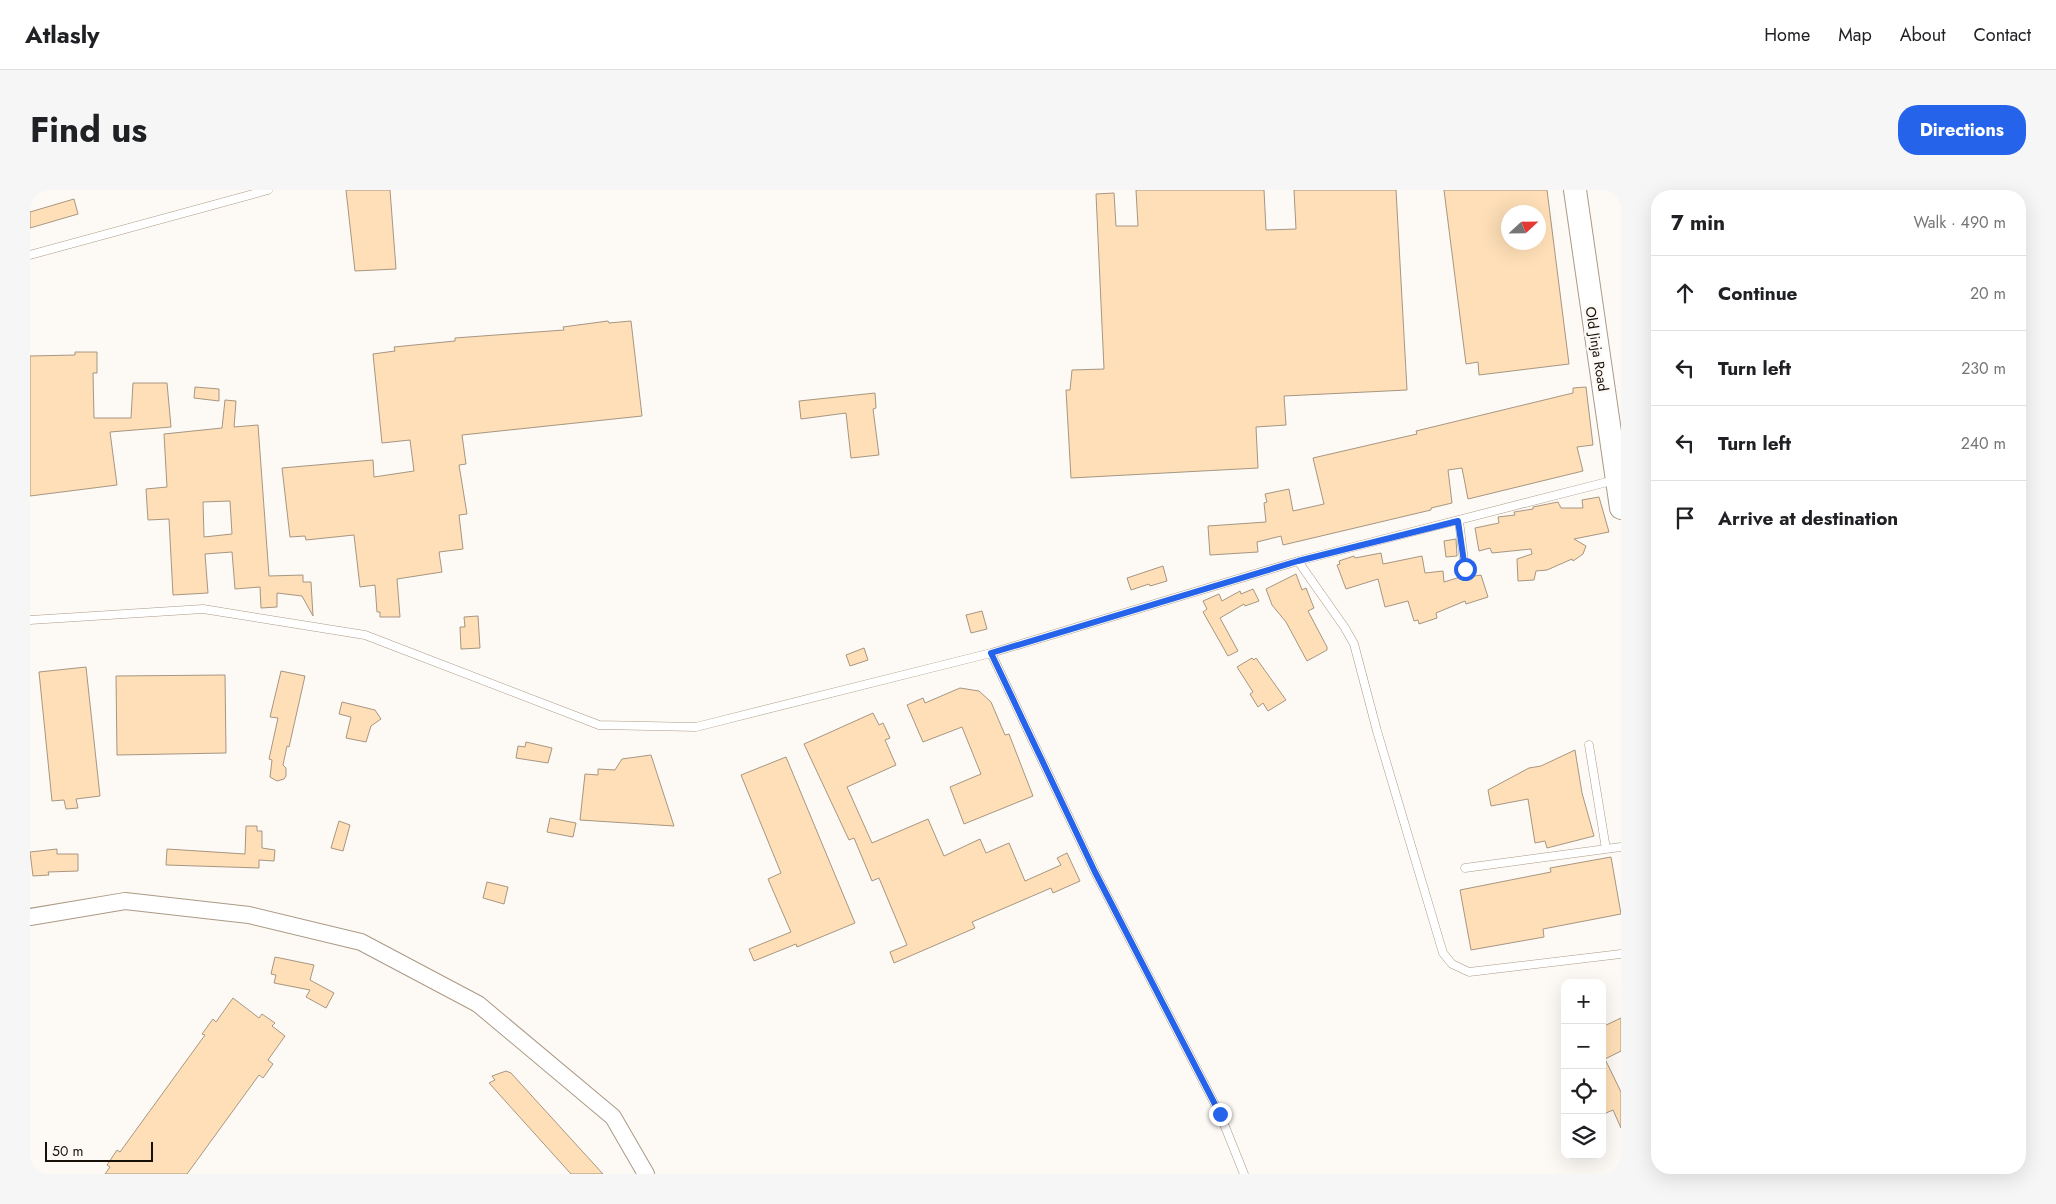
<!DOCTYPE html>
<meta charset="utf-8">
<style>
:root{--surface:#fff;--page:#f6f6f6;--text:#202124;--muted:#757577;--line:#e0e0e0;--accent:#2563eb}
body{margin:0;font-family:Jost,sans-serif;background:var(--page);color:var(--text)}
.controls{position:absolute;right:15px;bottom:15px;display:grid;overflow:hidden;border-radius:10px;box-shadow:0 5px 20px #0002}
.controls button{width:45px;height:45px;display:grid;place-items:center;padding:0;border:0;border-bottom:1px solid var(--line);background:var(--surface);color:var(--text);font:25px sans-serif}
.compass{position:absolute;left:1471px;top:15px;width:45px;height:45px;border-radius:50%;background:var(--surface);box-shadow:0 5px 20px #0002;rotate:68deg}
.scale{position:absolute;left:15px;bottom:12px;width:108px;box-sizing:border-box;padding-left:5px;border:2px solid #161008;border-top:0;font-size:14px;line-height:18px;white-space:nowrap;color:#161008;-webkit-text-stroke:4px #fdf9f5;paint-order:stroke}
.stop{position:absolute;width:15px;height:15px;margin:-11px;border:4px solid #2563eb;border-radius:50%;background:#fff}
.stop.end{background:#2563eb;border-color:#fff;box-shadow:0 1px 5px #0008}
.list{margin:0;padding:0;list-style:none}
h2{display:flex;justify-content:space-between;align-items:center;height:65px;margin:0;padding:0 20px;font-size:21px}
h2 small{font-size:16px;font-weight:400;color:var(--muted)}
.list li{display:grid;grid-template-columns:32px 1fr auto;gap:15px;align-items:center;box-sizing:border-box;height:75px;padding:0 20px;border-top:1px solid var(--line)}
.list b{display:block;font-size:19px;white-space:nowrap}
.list em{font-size:16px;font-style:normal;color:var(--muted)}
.icon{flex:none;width:28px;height:28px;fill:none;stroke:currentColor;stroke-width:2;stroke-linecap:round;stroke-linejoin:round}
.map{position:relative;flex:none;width:1591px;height:984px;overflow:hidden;border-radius:20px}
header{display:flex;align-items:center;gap:30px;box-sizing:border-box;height:70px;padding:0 25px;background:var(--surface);border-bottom:1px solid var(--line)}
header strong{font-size:24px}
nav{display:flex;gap:28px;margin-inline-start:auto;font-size:18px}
.intro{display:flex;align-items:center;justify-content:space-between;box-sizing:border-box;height:120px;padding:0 30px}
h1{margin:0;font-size:35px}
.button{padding:12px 22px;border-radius:20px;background:var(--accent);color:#fff;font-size:18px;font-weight:700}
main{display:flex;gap:30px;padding:0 30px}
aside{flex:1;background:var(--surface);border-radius:20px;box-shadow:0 5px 20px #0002}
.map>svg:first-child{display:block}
.building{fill:#fedfb7;stroke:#a79681;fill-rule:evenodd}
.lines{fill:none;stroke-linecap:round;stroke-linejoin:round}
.service-casing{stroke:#ab9a85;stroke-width:9}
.minor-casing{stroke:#ab9a85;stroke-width:18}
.secondary-casing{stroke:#ab9a85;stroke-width:24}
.service{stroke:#fff;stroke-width:8}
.minor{stroke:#fff;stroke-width:16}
.secondary{stroke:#fff;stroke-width:22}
.route{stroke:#2563eb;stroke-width:6}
.labels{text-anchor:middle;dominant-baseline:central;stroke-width:5;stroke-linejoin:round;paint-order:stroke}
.street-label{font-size:14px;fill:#161008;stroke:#fdf9f5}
</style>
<header>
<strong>Atlasly</strong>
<nav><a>Home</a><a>Map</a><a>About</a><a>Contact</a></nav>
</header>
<div class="intro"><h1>Find us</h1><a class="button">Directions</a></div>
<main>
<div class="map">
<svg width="1591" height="984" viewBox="0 0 1591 984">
<rect width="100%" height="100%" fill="#fdf9f5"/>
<path class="building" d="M316,0H360L366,79L325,81Z
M1106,0H1234L1236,40L1266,39L1264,0H1366L1377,200L1254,206L1256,235L1226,237L1228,278L1041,288L1036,200H1040L1042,180L1074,179L1066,4L1084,3L1086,36H1108Z
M1414,0H1517L1539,174L1449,185L1448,172L1436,174ZM1478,22H1508V52H1478Z
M44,9L48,24L0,38V22Z
M578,131L579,133L601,131L612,226L432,245L436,274L429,275L437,324L429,325L433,359L409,362L412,382L367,389L370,427H350V422H347L345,395L330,397L324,345L276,350L275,346L260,347L252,278L343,270L344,287L384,281L380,250L352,253L343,164L365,161L364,157L425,151V148L534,140L533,137Z
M45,162H67V183H63L64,228H101L103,193H137L141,237L80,242L87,295L0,306V166L45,165Z
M165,197L189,199V211L164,208Z
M1556,197L1563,255L1547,257L1553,281L1438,309L1432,278L1418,280L1422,313L1401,318V320L1253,355L1251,346L1227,352L1228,362L1180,365L1178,336L1236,332L1234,313L1237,312L1235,304L1259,299L1263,321L1294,314L1283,268L1387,244L1386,241L1543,203V198Z
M845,203L846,218L843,219L849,265L821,268L816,223L771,229L769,211Z
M195,210L206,211L204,237L228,235L239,386L273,385V392H281L283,426L272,406L247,403V417L231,418L230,397L205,399L202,362L175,364L178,403L143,405L139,329L118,330L116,299L137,297L134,244L192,238ZM200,311L202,344L174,347L173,312Z
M1569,307L1579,342L1544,349L1556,356L1553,364L1543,371L1542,369L1517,380L1506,381L1504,390L1488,391L1487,369L1502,364L1501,359L1462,363L1460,358L1449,361L1445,338L1469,333L1468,327L1485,325L1484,322L1503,319V317L1528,312L1531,318H1553L1552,310Z
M1426,349L1427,366L1416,367L1414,351Z
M1351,363L1353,374L1392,366L1395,383L1413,381L1414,392L1437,385L1438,387L1451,385L1458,407L1436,414L1435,411L1406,423L1407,428L1389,434L1388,430L1384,431L1378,411L1355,417L1348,389L1316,399L1307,375L1310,374L1309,371L1324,366L1325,368Z
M1133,376L1137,391L1120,396L1119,394L1101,400L1097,388Z
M1266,384L1272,400L1276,398L1284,418L1278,421L1297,457V460L1277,471L1256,432L1242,415L1236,399Z
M1223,399L1229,411L1215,416L1214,414L1190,428L1208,461L1198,466L1173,422L1177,419L1173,411L1189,404L1192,411L1210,401L1211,404Z
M952,421L957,439L941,443L936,425Z
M448,426L450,458L431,459L430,437H435L434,427Z
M834,458L838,470L820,476L816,465Z
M1222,468L1224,470L1226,468L1256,510L1238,521L1233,513L1228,517L1220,504L1223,502L1207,477Z
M56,477L70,606L46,609L48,618L36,619L34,610L22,611L9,482Z
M251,481L275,486L259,557L257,556L253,575L256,578V586L254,589L247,591L240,587L242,570L239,569L248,528L240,527Z
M195,485L196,563L87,565L86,486Z
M930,498L949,501L961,512L975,545L979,544L1003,606L934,634L920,597L951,584L932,537L893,552L877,515L893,508L895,513Z
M312,512L345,520L351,529L341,536L336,552L316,548L321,527L309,524Z
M843,523L849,535L853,533L860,548L855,550L866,575L817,597L842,653L898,629L914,666L950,649L956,663L979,653L995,691L1031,675L1027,668L1037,663L1050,691L1023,703L1021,698L942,732L945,738L864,773L860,762L877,755L849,688L842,691L824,648L819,650L774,554Z
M496,552L522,558L518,573L486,568L488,556L495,557Z
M1545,560L1552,603L1564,646L1517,658L1515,651L1505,653L1498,609L1461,616L1458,600L1499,578L1511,576Z
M621,565L644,636L550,630L555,584L568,585V579L585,580L592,569Z
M756,567L825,733L767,757L766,754L724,771L719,759L761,742L738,689L751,683L711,585Z
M520,628L546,633L543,647L517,642Z
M309,631L320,635L313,661L301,658Z
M216,636H227V641H232V658L245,660L244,671L229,670V678L136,675L137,659L215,664Z
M27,659V664H48V681L18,682L19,685L3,686L0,662Z
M1581,667L1591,724L1513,739L1514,747L1441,760L1430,700L1521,682L1520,678Z
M457,692L478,697L474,714L453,708Z
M245,767L284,775L280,790L304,803L296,818L276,807L280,800L244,793L246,785L241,784Z
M203,808L229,828L232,824L245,833L242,836L255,846L238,870L243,874L233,888L229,885L157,984H75L80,977L77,975L87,960L90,962L175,845L172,844L183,829L186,832Z
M1591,828V861L1575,869L1591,902V938L1583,920L1576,923L1572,916V837Z
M476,881L481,883L573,984H541L459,893L465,890L462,886Z"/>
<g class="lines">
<g class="service-casing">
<path id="service" d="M0,65L238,0
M1429,331L1435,379
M1268,371L1315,438L1324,454L1347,541L1413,763L1422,774L1439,782L1591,764
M0,430L173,419L335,445L569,535L666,537L961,463L1268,371L1585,290
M961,463L1065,682L1190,924L1214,984
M1559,555L1576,659
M1435,678L1591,657"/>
</g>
<g class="minor-casing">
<path id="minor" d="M0,727L95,711L219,725L331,752L448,814L583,927L616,984"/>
</g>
<g class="secondary-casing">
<path id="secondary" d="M1545,0L1591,318"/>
</g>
<use href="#service" class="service"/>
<use href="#minor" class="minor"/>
<use href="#secondary" class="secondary"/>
</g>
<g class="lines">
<path class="route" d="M1190,924L1065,682L961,463L1268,371L1428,331L1435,379"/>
</g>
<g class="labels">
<g class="street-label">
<text transform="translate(1567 159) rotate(81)">Old Jinja Road</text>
</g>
</g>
</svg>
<div class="controls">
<button>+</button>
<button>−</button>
<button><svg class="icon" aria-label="locate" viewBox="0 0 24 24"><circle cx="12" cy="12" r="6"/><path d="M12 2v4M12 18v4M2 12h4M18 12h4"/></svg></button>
<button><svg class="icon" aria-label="layers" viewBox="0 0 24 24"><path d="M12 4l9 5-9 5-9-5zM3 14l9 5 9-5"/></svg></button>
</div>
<svg class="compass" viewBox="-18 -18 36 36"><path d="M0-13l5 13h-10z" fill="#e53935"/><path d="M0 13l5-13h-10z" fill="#757577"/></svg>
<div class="scale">50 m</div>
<div class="stop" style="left:1435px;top:379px"></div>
<div class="stop end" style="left:1190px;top:924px"></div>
</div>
<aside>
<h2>7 min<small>Walk · 490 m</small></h2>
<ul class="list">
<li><svg class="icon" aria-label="ahead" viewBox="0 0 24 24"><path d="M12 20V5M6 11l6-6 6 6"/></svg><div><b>Continue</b></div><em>20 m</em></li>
<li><svg class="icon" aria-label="left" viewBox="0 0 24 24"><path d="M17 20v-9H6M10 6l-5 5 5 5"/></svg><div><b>Turn left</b></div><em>230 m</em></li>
<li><svg class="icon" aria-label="left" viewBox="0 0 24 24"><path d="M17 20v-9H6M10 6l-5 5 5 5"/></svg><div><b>Turn left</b></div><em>240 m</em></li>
<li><svg class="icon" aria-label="arrive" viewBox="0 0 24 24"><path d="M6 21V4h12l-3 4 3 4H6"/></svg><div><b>Arrive at destination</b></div></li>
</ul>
</aside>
</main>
